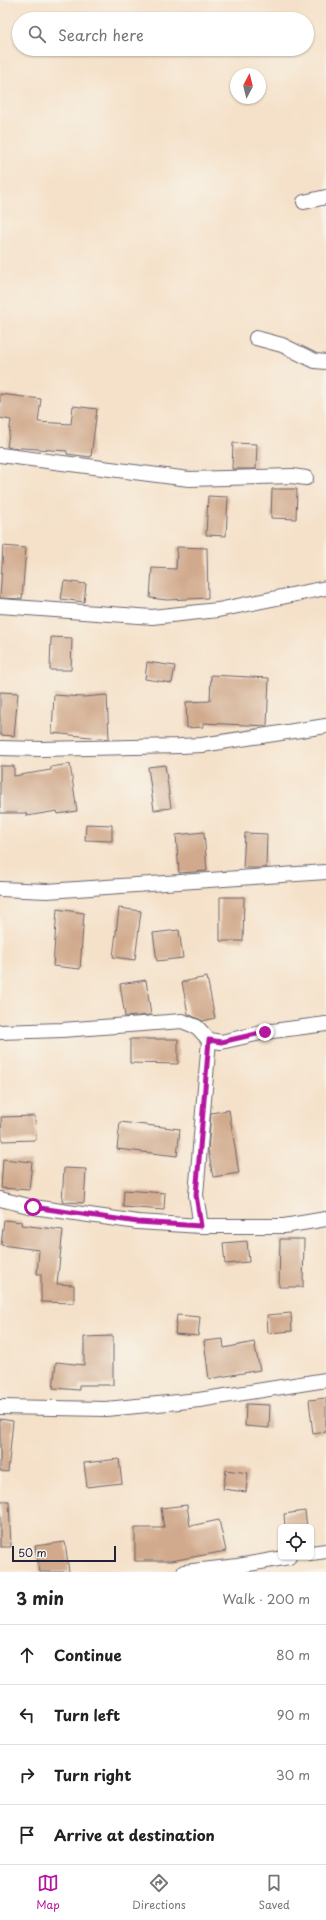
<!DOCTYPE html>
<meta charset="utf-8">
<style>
:root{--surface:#fff;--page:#f2f2f2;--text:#222;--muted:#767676;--line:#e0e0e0;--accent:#b5179e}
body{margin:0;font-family:"Playpen Sans",sans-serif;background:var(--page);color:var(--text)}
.controls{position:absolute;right:12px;bottom:12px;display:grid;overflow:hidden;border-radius:6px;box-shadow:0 1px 3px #0004}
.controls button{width:36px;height:36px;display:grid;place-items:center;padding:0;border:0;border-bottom:1px solid var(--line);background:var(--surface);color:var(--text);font:20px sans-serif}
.compass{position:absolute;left:230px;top:68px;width:36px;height:36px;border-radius:50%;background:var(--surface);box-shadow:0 1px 3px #0004;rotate:7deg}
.scale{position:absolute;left:12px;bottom:10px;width:104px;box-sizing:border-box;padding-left:4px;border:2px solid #22223b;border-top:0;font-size:11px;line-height:14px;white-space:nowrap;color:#22223b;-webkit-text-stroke:3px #f7f3e8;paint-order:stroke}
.stop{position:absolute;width:12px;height:12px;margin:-9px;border:3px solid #b5179e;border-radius:50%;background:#fff}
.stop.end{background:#b5179e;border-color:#fff;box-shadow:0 1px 4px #0008}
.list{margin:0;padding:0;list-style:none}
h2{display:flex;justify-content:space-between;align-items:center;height:52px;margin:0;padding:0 16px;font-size:17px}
h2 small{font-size:13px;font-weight:400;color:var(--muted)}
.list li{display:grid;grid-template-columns:26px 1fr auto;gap:12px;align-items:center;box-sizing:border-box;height:60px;padding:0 16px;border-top:1px solid var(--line)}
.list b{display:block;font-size:15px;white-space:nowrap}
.list em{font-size:13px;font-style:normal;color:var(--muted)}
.icon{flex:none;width:22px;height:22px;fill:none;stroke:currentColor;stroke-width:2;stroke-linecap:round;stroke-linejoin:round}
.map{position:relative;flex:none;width:326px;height:1572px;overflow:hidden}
.search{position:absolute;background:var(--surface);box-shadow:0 1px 3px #0004;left:12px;right:12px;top:12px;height:44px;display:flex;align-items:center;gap:10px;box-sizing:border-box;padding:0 14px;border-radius:22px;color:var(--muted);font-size:15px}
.sheet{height:292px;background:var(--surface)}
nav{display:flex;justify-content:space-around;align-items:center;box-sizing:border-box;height:56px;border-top:1px solid var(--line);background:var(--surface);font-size:11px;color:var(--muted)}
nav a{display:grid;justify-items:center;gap:2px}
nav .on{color:var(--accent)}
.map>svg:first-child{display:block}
.building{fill:#d1aa8d}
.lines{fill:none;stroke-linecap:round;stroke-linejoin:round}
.street-casing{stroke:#6c656d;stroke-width:16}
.street{stroke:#fff;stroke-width:14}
.route{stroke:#b5179e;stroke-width:5}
</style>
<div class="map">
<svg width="326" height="1572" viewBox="0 0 326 1572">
<rect width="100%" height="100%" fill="#f7f3e8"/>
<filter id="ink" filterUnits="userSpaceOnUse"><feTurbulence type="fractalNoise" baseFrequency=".025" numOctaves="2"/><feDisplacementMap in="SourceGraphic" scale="8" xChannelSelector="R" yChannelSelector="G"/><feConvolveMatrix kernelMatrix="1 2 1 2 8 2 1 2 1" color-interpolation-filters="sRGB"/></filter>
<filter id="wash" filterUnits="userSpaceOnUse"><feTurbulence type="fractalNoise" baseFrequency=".012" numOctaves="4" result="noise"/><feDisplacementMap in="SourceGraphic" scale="16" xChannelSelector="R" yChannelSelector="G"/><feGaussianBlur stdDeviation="0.9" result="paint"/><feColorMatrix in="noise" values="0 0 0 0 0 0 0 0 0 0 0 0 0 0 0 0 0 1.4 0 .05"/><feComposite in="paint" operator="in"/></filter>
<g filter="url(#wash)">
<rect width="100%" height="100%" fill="#f5e1c9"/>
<g id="blocks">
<path class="building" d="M0,394L41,399L38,422L71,424L73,406L97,409L91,457L67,454V451L7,447L11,420L0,418Z
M233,443L257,444L256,469H232Z
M272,489H297L296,519L271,518Z
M208,496L228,497L226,536L206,535Z
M3,546L26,548L22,599L0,598Z
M177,547L207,548L208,598L167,600L150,598L152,568L176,569Z
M64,581L86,584L84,602L61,599Z
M51,637L72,638L71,670H50Z
M147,662L175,666L172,683L145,679Z
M211,675L269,678L267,726L203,723V727L187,728L186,702L210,701Z
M0,692L18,693L14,736L0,735Z
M54,695L83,697L107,695L109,739L52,733Z
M70,764L77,811L58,814L57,811L27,816L26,813H0V766H14V776L51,770V767Z
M165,765L171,808L154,810L148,767Z
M86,824L112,825V841L85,840Z
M204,832L207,871L179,873L176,835Z
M245,833L267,834L266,868H243Z
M220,897H244L243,941H220Z
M119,908L141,911L135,960L113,957Z
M57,909L84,913L80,969L53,966Z
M179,930L183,958L157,961L153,933Z
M207,977L215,1018L203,1021L188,1014L182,982Z
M146,980L151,1015L125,1017L120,984Z
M130,1039H178V1064L130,1063Z
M229,1110L239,1173L213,1177L208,1150L211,1113Z
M35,1116L36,1140L2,1141L1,1117Z
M120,1122L180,1129L177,1156L117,1149Z
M3,1159L32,1162L29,1190L1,1188Z
M64,1168L86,1169L84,1203L62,1202Z
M124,1190L165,1193L164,1210L123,1207Z
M4,1220L22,1222L21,1225L63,1230L57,1284L74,1285V1303L41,1302V1274H37L39,1250L1,1245Z
M280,1239H304L303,1287H279Z
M247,1241L249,1262L225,1264L223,1243Z
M291,1313L292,1331L268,1333L267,1315Z
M177,1315L200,1317L198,1336L175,1334Z
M113,1336V1385H79V1390L53,1388L56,1362L84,1365V1337Z
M223,1339L224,1348L254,1342L260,1370L209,1379L204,1341Z
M326,1398V1432L313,1434L309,1400Z
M246,1404L270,1405L269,1428L245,1426Z
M0,1419L13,1421L8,1472L0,1471Z
M119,1459L122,1483L87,1487L84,1463Z
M226,1470L248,1473L246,1492L223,1489Z
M0,1501H9L11,1547H0Z
M187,1505L190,1526L219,1520L226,1551L171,1561H135V1528H164L161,1508Z
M305,1511L307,1527H285L284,1514Z
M65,1542L69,1572H40L35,1546Z"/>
</g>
</g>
<g filter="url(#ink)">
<use href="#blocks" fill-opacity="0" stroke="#6c656d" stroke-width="1"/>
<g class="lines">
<g class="street-casing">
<path id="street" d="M304,202L326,197
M256,338L282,345L315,361L326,362
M0,455L189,479L292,476L306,478
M0,606L152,617L218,610L326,588
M0,748L41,749L180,746L202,745L326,726
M0,889L47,891L326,872
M0,1032L62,1030L182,1021L197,1027L209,1040L221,1042L265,1032L326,1024
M0,1199L33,1207L138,1222L201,1226H284L326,1219
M201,1226L196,1195L209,1040
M0,1407L106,1409L199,1400L326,1380
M311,1553L326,1551
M184,1572L238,1566L289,1557"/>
</g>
<use href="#street" class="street"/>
</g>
</g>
<g class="lines" filter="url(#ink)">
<path class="route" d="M33,1207L138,1222L201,1226L196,1195L209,1040L221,1042L265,1032"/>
</g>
</svg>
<div class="controls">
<button><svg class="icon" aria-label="locate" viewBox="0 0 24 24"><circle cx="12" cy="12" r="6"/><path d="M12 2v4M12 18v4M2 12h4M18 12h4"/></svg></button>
</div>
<svg class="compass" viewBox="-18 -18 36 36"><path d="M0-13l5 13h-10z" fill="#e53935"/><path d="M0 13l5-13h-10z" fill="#767676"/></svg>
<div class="scale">50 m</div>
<div class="stop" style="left:33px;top:1207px"></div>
<div class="stop end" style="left:265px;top:1032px"></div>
<div class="search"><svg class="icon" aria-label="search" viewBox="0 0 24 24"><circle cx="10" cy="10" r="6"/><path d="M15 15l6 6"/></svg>Search here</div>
</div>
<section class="sheet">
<h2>3 min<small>Walk · 200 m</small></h2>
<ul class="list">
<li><svg class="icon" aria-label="ahead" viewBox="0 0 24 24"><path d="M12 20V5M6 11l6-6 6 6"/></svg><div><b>Continue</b></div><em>80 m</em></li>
<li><svg class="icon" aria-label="left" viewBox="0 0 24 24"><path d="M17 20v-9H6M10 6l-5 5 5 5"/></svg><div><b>Turn left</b></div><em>90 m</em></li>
<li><svg class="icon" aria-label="right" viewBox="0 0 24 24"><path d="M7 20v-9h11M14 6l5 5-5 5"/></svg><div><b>Turn right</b></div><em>30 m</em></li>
<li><svg class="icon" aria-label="arrive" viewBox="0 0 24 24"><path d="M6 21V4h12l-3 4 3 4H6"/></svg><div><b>Arrive at destination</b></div></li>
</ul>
</section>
<nav>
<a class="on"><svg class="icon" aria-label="map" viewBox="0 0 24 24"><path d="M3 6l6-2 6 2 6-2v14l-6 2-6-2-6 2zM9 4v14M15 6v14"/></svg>Map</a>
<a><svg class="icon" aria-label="directions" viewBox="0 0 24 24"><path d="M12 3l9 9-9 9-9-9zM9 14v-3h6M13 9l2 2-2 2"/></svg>Directions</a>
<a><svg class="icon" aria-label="saved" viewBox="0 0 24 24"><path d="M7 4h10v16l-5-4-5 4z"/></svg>Saved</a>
</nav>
